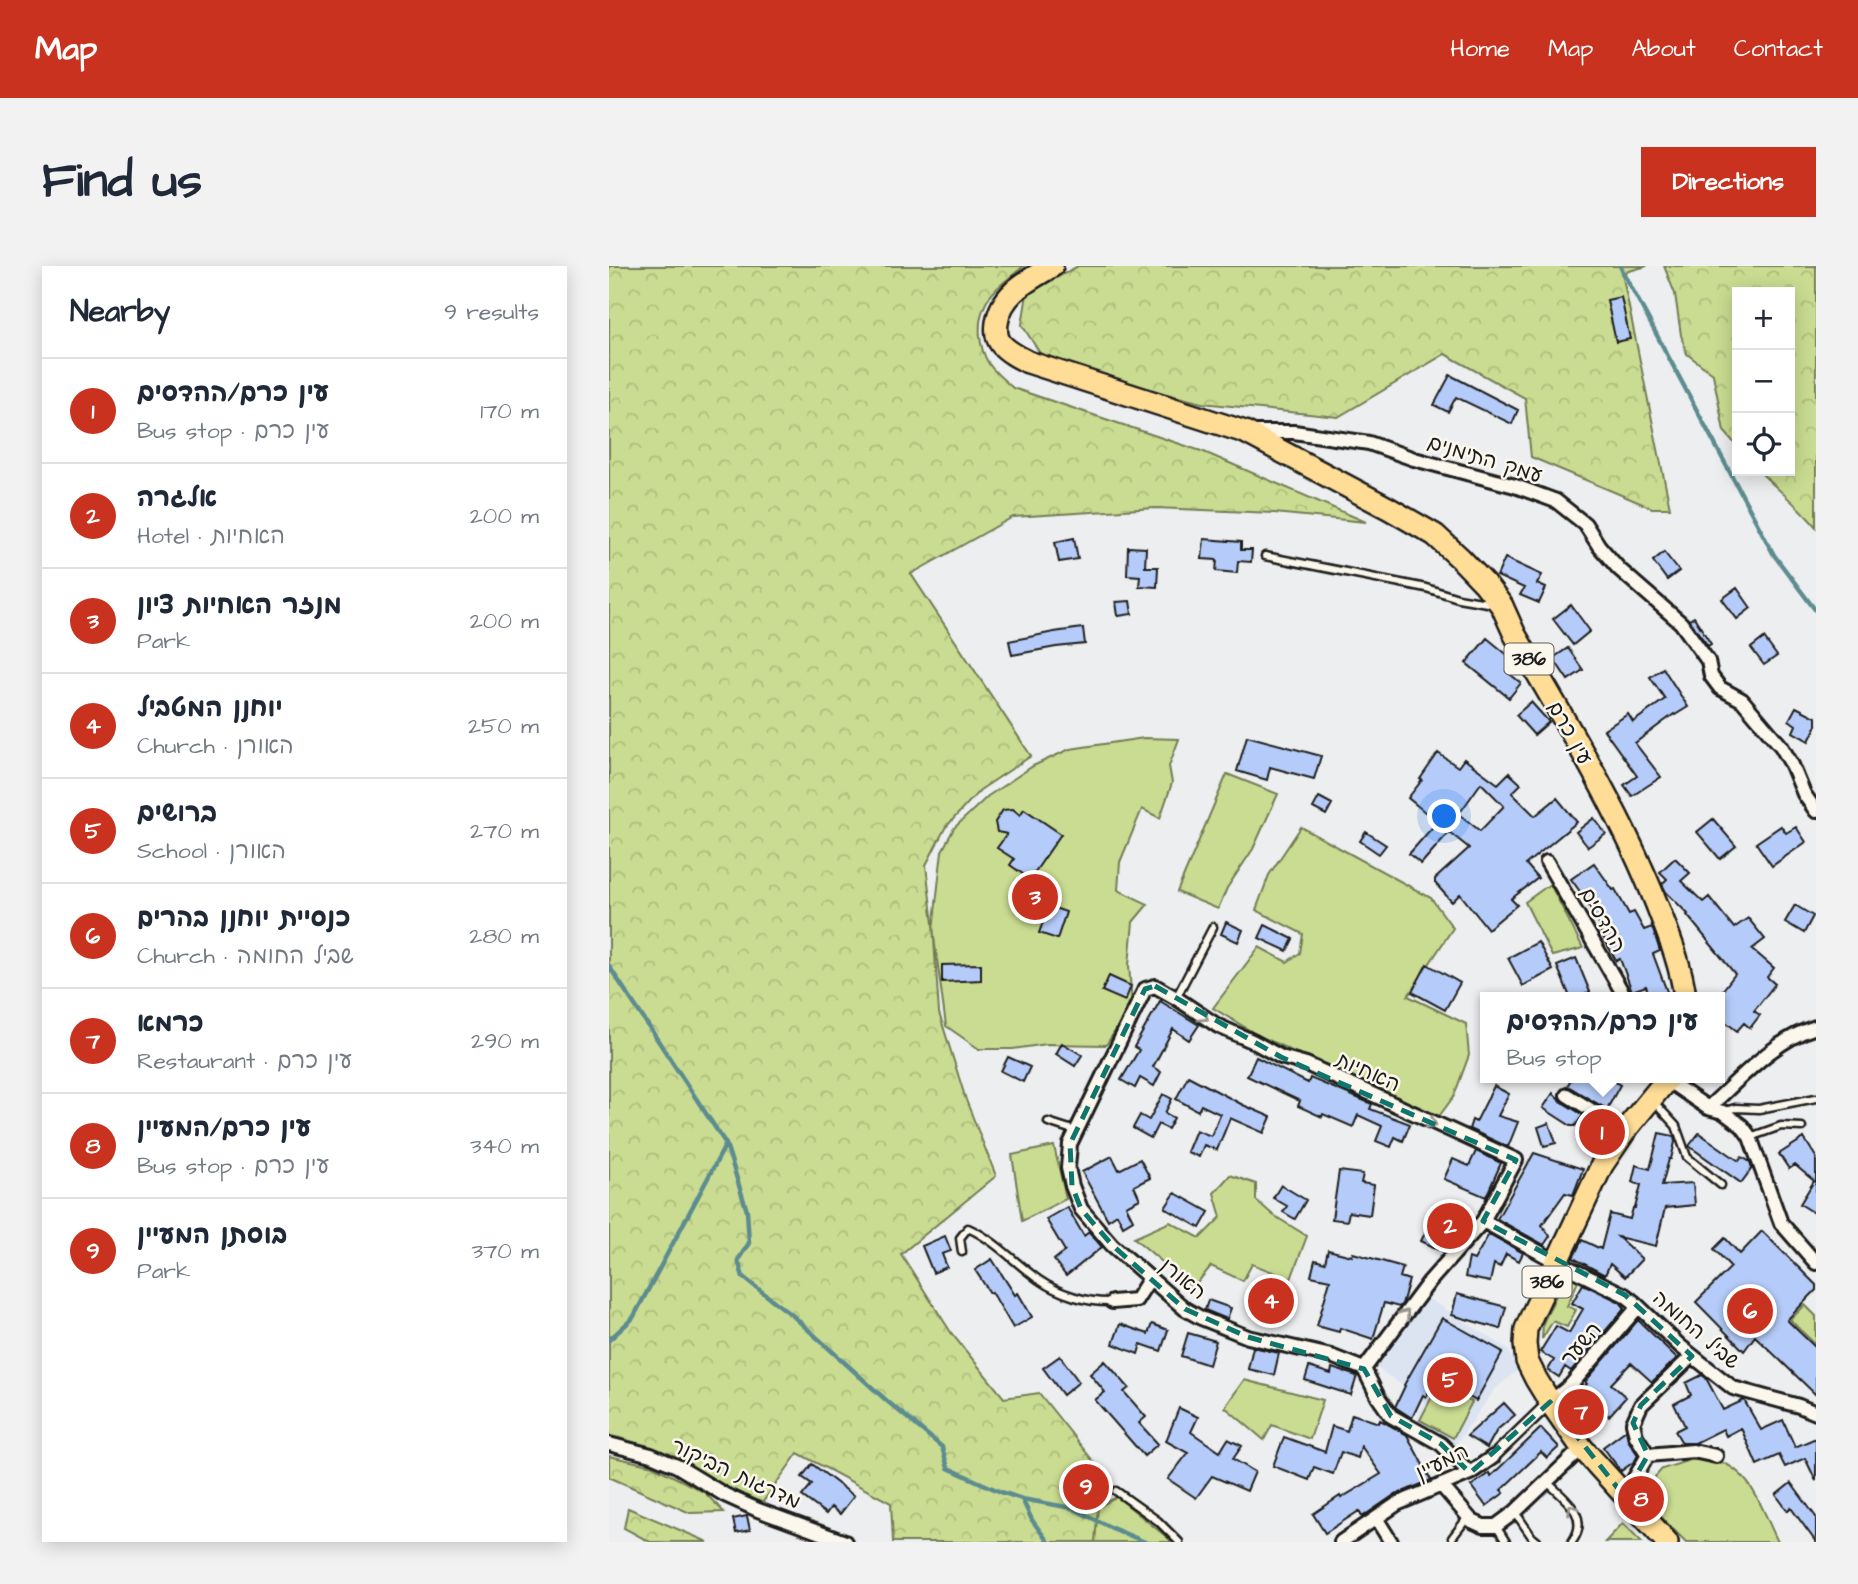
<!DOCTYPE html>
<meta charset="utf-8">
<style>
:root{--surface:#fff;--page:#f2f2f3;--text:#1f2937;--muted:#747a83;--line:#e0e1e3;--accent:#c8321e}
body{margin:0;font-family:"Architects Daughter","Playpen Sans Hebrew",sans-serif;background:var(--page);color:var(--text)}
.controls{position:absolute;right:21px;top:21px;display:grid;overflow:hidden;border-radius:0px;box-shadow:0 4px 18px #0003}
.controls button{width:63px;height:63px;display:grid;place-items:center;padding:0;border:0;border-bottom:2px solid var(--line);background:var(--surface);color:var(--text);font:35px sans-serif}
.you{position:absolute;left:836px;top:551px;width:24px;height:24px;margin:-18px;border:5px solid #fff;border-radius:50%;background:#1a73e8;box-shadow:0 0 0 10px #1a73e833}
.badge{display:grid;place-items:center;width:46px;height:46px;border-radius:50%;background:var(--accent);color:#fff;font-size:23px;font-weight:700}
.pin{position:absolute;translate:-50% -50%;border:4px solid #fff;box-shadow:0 2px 7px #0006}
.popup{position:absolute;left:871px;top:726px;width:245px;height:91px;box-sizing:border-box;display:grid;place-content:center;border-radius:0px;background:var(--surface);filter:drop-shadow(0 2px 5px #0005);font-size:23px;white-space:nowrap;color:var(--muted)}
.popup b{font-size:26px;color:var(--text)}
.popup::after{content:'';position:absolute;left:50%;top:100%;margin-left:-14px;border:14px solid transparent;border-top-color:var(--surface)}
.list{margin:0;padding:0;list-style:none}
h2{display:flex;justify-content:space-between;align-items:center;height:91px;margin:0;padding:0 28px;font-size:30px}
h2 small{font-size:23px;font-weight:400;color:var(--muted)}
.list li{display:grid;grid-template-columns:46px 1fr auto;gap:21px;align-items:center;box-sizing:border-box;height:105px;padding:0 28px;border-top:2px solid var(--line)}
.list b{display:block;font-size:26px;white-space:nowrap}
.list p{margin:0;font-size:23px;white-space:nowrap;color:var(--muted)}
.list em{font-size:23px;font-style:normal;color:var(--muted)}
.icon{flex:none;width:38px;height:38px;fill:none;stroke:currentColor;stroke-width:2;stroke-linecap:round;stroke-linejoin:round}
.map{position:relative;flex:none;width:1207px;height:1276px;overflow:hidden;border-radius:0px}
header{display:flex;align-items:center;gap:42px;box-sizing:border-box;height:98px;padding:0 35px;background:var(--accent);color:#fff}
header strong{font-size:33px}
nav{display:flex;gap:38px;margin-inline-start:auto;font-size:24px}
.intro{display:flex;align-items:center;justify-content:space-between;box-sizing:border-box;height:168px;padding:0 42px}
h1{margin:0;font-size:49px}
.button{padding:18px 32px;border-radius:0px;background:var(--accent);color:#fff;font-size:24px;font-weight:700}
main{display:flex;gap:42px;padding:0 42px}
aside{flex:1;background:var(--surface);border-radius:0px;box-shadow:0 4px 18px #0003}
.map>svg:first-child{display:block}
.built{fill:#dce4f2}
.green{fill:#cadc91;stroke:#737c56;stroke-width:2}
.forest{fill:url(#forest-crowns);stroke:#737c56;stroke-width:2}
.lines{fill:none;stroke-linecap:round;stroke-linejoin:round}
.stream{stroke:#5c8c90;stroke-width:4.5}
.building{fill:#b5ccfa;stroke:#1c1c1c;stroke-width:2;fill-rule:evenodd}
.service-casing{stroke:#1c1c1c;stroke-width:11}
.pedestrian-casing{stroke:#1c1c1c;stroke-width:15}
.minor-casing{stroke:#1c1c1c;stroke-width:18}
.primary-casing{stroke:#1c1c1c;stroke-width:26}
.service{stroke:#fbf7ec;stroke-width:6}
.pedestrian{stroke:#fbf7ec;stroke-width:10}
.minor{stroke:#fbf7ec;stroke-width:12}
.primary{stroke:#ffdd96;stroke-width:21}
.oneway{stroke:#97948e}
.marked{fill:none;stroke:#0f766e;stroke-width:5;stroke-dasharray:14 9;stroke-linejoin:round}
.labels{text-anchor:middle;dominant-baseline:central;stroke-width:5;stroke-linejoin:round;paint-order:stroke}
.shield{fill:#fbf7ec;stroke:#5f5e5a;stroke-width:2}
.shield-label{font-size:19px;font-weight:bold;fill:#1c1c1c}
.street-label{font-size:21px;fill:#1c1c1c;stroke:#fbf7ec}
</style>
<header>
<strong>Map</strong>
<nav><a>Home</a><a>Map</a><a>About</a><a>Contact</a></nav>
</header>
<div class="intro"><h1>Find us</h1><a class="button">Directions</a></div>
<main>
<aside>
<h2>Nearby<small>9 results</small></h2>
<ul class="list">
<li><span class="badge">1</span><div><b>עין כרם/ההדסים</b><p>Bus stop · עין כרם</p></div><em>170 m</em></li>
<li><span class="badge">2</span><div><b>אלגרה</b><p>Hotel · האחיות</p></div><em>200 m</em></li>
<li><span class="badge">3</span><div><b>מנזר האחיות ציון</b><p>Park</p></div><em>200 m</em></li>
<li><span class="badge">4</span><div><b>יוחנן המטביל</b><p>Church · האורן</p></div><em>250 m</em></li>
<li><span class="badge">5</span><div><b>ברושים</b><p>School · האורן</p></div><em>270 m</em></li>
<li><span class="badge">6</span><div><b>כנסיית יוחנן בהרים</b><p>Church · שביל החומה</p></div><em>280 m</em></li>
<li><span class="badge">7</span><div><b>כרמא</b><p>Restaurant · עין כרם</p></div><em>290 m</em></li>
<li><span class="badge">8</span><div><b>עין כרם/המעיין</b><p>Bus stop · עין כרם</p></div><em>340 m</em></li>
<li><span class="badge">9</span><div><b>בוסתן המעיין</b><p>Park</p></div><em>370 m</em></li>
</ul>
</aside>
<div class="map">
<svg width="1207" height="1276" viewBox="0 0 1207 1276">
<defs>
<pattern id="forest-crowns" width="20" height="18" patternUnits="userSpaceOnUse" patternTransform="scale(1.75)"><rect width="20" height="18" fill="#cadc91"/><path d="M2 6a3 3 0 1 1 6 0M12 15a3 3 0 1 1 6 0" fill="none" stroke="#adbc7c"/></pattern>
</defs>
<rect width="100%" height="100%" fill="#edeeef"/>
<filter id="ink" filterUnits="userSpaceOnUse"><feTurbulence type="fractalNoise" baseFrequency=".0143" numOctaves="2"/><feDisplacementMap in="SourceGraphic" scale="14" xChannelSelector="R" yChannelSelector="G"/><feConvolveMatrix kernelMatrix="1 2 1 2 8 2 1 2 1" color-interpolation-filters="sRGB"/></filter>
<g filter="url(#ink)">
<path class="built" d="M817,1031L899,1083L908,1105L886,1123L845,1181L806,1159L815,1134L768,1102Z"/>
<path class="green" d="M535,472L570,473L560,500L563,517L551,552L533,543L511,596L509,624L539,638L524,656L520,699L523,739L497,779L438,778L404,783H370L337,760L324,664L333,585L345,562L379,530L424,500L461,483Z
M618,508L669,528L644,583L618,622L609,643L568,626Z
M692,561L822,632L844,662L799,730L857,758L860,789L845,830L828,853L647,768L604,742L650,681L678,696L691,687L694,668L647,644L660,609Z
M941,618L974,682L943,690L916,636Z
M445,880L457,933L413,955L403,889Z
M621,909L647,918V934L664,949L698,970L682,1013L643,998L634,1015L602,1000L584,1022L525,972L561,956L591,972L612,951L605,927Z
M959,1004L971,1011L958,1040L967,1044L958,1061L944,1055L933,1073L934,1057Z
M1196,1039L1207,1050V1079L1181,1054Z
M635,1114L714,1134L701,1173L663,1159L655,1174L616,1141Z
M829,1119L863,1136L844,1172L811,1154Z
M1081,1194C1090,1194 1100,1192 1109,1195C1143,1205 1154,1246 1169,1276H1077L1030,1229L1053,1203Z
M508,1231L564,1276H423Z
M1014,1257L1033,1276H996Z"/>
<path class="forest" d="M0,0H415C403,10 382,24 376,39C367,57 370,82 380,98C386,107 396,115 404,122L595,186L757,256L665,247L546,242L404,251L302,308L422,490L371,524L336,562L317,599L324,658L330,747L357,834L387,910L292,988L343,1068L395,1132L430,1127L492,1205L486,1276H284L282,1237L189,1187L151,1240L0,1174Z
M469,0H1038L1013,7L1061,242H1043L922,191L916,132L836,88L729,151L593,137L492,111L434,92L413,59L418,28Z
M1055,0H1207V261C1190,240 1169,224 1150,205H1181V26H1128V180L1115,165L1104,108L1078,88L1072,69L1066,28Z
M0,1190L44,1200L95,1226L115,1246L81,1247L0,1211Z
M19,1242L99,1276H41L15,1262Z"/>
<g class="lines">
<path class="stream" d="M1011,0L1165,289L1207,345
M0,700L117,878L138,945L140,977L129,994L134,1011L183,1049L278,1135L333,1181L339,1202L392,1226L413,1233L463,1242L503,1262L536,1276
M0,1074L24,1052L117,878
M413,1233L423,1254L439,1276"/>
</g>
<path class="building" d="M1012,31L1021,73L1007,76L998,34Z
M841,109L909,144L903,158L847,131L839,146L825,139Z
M465,272L469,293L450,296L446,276Z
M595,273L632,276V284H643L642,296L629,295L628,307L607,305L608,294L593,293Z
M519,281L537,282L536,301H549L548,321L530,320L531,310L518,309Z
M1055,286L1070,305L1058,314L1044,295Z
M896,292L933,309L928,318L937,322L930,337L911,329L915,322L888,310Z
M1128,322L1142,342L1128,353L1113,333Z
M521,335L523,348L509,350L507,336Z
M962,339L981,365L964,379L944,353Z
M1085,351L1102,378L1099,380L1080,354Z
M474,362L476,378L447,381L403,389L400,375L445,366Z
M878,372L906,395L897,405L912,417L900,432L857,397Z
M1155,372L1168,390L1155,399L1142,382Z
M959,382L974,404L959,414L944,392Z
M1054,402L1079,441L1066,449L1065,448L1026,477L1052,511L1023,530L1015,519L1028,510L995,464L1019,448L1024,456L1056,433L1041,411Z
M922,436L940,456L925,469L907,449Z
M1187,441L1207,451V461L1200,475L1184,466L1187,459L1180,454Z
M638,470L712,490L705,513L661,501L658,514L628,505Z
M829,487L849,501L855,493L889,518L900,507L912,518L903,527L926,550L948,532L968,556L917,598L929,612L902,633L908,639L879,663L851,628L843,636L826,617V613L860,582L840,566L812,598L800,588L828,556L799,532L813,514L811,513ZM872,517L895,540L871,565L850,548Z
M710,531L723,538L717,549L704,542Z
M404,543L411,549L415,543L452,568L421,613L401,599L405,593L388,582L398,568L388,566L386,556L394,544Z
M985,552L997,568L979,581L967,566Z
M1104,553L1127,580L1111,593L1088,566Z
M1172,560L1177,567L1187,561L1197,576L1163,600L1147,577Z
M757,566L777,579L770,588L751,575Z
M1066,592L1081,607L1072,615L1094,636L1100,631L1125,662L1139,652L1156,673L1143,683L1165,702L1158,711L1166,718L1145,745L1151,749L1141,762L1135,757L1128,765L1110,751V729L1126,708L1078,649L1079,648L1057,626L1053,618L1058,613L1051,606Z
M985,597L1004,624L1006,623L1020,648L1025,646L1035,664L1043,661L1051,685L1044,688L1060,731H1041L1037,720L1023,725L1011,693L1007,695L991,665L993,664L979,638H980L962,613Z
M1186,639L1204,650L1195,667L1176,656Z
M440,640L457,646L448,673L430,667Z
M617,656L634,664L629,676L612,668Z
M656,659L684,673L678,685L650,672Z
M929,676L944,704L914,720L899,692Z
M967,692L981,726L968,731H961L948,700Z
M372,698V714L333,716V699Z
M818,698L851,717L836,744L803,726Z
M500,710L522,720L516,735L493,725Z
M551,735L590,759L580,774L564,763L544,801L552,806L545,820L531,812L526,822L512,814L530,784L525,781Z
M453,777L473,789L466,800L447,788Z
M399,791L421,801L414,816L392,805Z
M647,791L699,817L701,812L763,838L761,843L801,858L794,875L786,871L782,881L767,875L773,860L749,849L744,861L714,848L713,851L689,840L691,835L638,810Z
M579,810L634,839L662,851L655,867L621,852L608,884L595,879L590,891L578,886L587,864L602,870L611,848L592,839L589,845L567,833Z
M963,812H999L1011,819L998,843L958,820Z
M885,820L900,828L889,850L909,856L899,881L860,863L863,854L867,856Z
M944,827L953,836L974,849L966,860H962L934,842Z
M554,828L563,833L556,847L565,852L559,863L549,858L542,872L524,862L531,849L540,854Z
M940,857L947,877L935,880L929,861Z
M1050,867L1065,870L1066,876L1062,893H1060L1053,919L1084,917L1086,939L1056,942L1047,980L1009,971L1033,993L1016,1011L1001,998L996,1009L964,992L973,974L992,983L1001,948L1021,953L1024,942H1026L1032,919L1023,916L1027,899L1041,903Z
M1090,867L1130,895L1133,891L1141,896L1143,902L1132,917L1080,880Z
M1195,872L1207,891V948L1191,938L1205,915L1186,899L1180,903L1170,888Z
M867,885L892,897L877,931L835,913L844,893L860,900Z
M925,887L974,903L964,929L956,927L933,959L941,970L935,979L888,953Z
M503,890L510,904L531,893L541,912L525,920L531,933L517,940L524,954L514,960L508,948L499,954L473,906Z
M730,905L754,908L752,917L765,919L761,949L740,946L738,955L723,953Z
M672,919L697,934L686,953L674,946L678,940L664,932Z
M566,927L600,946L591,962L556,942Z
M831,937L864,953L850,969L845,966L835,986L812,975Z
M458,941L475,970L480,966L493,981L457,1010L445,994L456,985L437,953Z
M1153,965L1207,1019V1024L1178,1054L1207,1082V1129L1146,1070L1135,1085L1087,1036L1122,1001L1105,983L1116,972L1131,988Z
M880,968L914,987L910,995L897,988L891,1001L885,998L881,1016L856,1011L860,992L865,994Z
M336,970L342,985L333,988L338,1001L324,1007L313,980Z
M719,984L743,990L744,987L794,1001L791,1011L800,1014L793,1038L790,1041L775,1037L764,1073L731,1062L730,1066L708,1060L721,1014L702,1010L706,994L716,997Z
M383,993L406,1029L409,1027L423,1051L404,1062L383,1026L381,1027L366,1004Z
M648,1018L684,1029L677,1051L641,1040Z
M974,1018L1011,1036L1016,1042L962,1105L956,1101L950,1111L939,1104L945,1094L931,1086L947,1060L960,1067L974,1043L963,1037Z
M848,1028L897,1041L891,1063L843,1049Z
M599,1034L622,1042L618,1053L596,1044Z
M833,1052L894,1086L867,1135L827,1113L817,1131L814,1129L803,1152L786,1141L796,1120L795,1119Z
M1029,1054L1068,1092L1043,1116L1022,1097L1002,1118L1017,1131L1000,1150L997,1148L977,1165L957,1136L978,1118L976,1116Z
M511,1058L539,1068L543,1058L559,1064L552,1085L532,1078L529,1088L504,1078Z
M579,1067L607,1075L600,1099L572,1090Z
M644,1081L670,1087L665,1109L639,1103Z
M451,1090L470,1116L454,1129L434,1102Z
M496,1095L520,1122L515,1126L537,1151L530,1157L549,1178L535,1190L486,1134L496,1126L481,1108Z
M700,1101L722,1108L723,1102L748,1110L742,1129L696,1114Z
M1093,1109L1097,1112L1114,1144L1135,1134L1152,1164L1174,1154L1186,1181L1207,1172V1215L1196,1192L1176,1201L1170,1189L1148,1199L1132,1162L1117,1170L1114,1163L1086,1177H1073L1066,1165L1076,1160L1065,1138L1082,1129L1077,1117Z
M895,1137L906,1149L888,1164L878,1182L858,1170Z
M570,1142L589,1151L582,1166L611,1186L619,1173L633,1180L624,1193L646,1206L638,1225L603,1210L587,1232L559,1213L579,1187L557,1175Z
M743,1148L770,1157L771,1154L798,1169L822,1214L784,1230L753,1251L750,1245L716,1267L704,1248L731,1230L732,1232L772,1208L752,1180L749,1192L732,1186L724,1208L705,1201L700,1214L664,1200L675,1171L716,1186L723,1160L738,1165Z
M932,1162L950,1181L938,1192L932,1186L892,1224L895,1227L877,1240L862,1220L880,1207L882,1210Z
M1017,1164L1019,1174L1029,1189L1026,1195L1012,1205L994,1181Z
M203,1198L245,1230L231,1248L222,1241L217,1248L193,1230L203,1218L193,1211Z
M1182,1217L1207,1251V1276L1182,1242L1179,1245L1167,1229Z
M138,1250L141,1264L127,1267L124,1253Z"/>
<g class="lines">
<g class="service-casing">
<path id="service" d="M656,290L817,322L849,332L884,338
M567,732L604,661
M1044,835L1067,860L1078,891L1112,919
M1116,845L1126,842L1150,843L1207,832
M439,856L467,865
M1141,871L1172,860L1193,861
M353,986L351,972L359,962C386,974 406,997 430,1014C450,1028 479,1037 503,1036
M938,1216C956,1233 982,1250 963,1276
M507,1225L549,1255L570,1276
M906,1246L923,1271L929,1276
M887,1260L897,1276
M843,1272L859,1251"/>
</g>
<g class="pedestrian-casing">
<path id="pedestrian" d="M884,1191L941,1136"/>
</g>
<g class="minor-casing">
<path id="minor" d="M643,166H685L760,177L805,193L906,220L947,235L976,258L990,280L1010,303L1072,357L1099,395L1102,410L1111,422L1133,434L1172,480L1183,499L1195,528L1207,545
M938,596L1016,731
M1056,812L1058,814L1099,842L1114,846L1133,860L1141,871L1172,957L1207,997
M958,829L1016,865
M1099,842C1131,813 1166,773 1207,761
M503,1036L527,1034L541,1012
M755,1103L820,1016L874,955L948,996L1016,1029L1025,1036L1071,1080L1124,1122L1190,1140L1207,1147
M941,1136L961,1120L1029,1041
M0,1178L42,1189L68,1200L116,1229L149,1244L236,1276
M1039,1189L1084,1185L1107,1190
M861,1207L832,1178L782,1150L769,1131L755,1103L722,1090L639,1071L592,1052L576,1043L503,979L472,943L463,920L459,902L461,878L536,723L546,720L567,732L609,760L643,775L672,791L697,798L907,894L874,955
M832,1219L863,1255L874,1260H887L906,1246L973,1182
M1015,1230L1039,1189L1027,1170L1024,1157L1032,1139L1083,1090
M767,1252L782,1276
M732,1276L788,1238L861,1207L884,1191"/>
</g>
<g class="primary-casing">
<path id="primary" d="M443,0C420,14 392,27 388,57C387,64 387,72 392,78C399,86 409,91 419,96L636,166L779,242L826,269L851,292L876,318L893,340L906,369C957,457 1011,545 1048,639C1060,670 1072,699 1076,731
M1058,1276L973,1182L941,1136L927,1113L918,1095L916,1078L917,1063L923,1049L993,899L1018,862L1059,812"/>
</g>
<use href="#service" class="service"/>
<use href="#pedestrian" class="pedestrian"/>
<use href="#minor" class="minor"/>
<use href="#primary" class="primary"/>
</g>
<defs><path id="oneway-chevron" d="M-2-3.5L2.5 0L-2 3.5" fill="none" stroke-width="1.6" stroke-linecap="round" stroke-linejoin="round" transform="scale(1.75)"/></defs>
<g class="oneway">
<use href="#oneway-chevron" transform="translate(595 751) rotate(34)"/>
<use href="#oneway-chevron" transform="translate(823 857) rotate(25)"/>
<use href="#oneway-chevron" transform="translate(796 1048) rotate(-53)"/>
<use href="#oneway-chevron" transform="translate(963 1243) rotate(-122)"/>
</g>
</g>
<path class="marked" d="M546,720L672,791L907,894L874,955L1016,1029L1083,1090L1032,1139L1024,1157L1039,1189L1015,1230L941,1136L861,1207L832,1178L782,1150L755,1103L639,1071L576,1043L503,979L472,943L463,920L461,878L536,723Z"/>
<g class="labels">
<g class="shield">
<rect x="895.5" y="377.5" width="49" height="31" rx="5"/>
<rect x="913.5" y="1000.5" width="49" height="31" rx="5"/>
</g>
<g class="shield-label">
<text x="920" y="393">386</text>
<text x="938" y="1016">386</text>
</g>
<g class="street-label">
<text transform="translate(876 193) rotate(17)">עמק התימנים</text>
<text transform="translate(961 467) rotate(61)">עין כרם</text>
<text transform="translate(994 654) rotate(60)">ההדסים</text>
<text transform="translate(759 806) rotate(24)">האחיות</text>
<text transform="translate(574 1013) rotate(39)">האורן</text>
<text transform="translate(1087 1064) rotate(41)">שביל החומה</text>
<text transform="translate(972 1078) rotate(-49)">השער</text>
<text transform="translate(833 1196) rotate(-26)">המעיין</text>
<text transform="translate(127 1208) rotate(25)">מדרגות הביקור</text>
</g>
</g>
</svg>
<div class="controls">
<button>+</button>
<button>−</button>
<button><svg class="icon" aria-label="locate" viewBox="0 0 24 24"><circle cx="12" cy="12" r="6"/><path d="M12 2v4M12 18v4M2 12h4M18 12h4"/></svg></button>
</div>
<div class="you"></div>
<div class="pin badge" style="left:993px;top:866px">1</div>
<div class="popup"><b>עין כרם/ההדסים</b>Bus stop</div>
<div class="pin badge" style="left:841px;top:960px">2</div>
<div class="pin badge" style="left:426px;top:631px">3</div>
<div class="pin badge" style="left:662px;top:1035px">4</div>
<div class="pin badge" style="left:841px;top:1114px">5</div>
<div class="pin badge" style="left:1141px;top:1045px">6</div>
<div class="pin badge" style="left:972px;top:1146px">7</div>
<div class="pin badge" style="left:1032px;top:1233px">8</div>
<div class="pin badge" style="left:477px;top:1221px">9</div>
</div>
</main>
